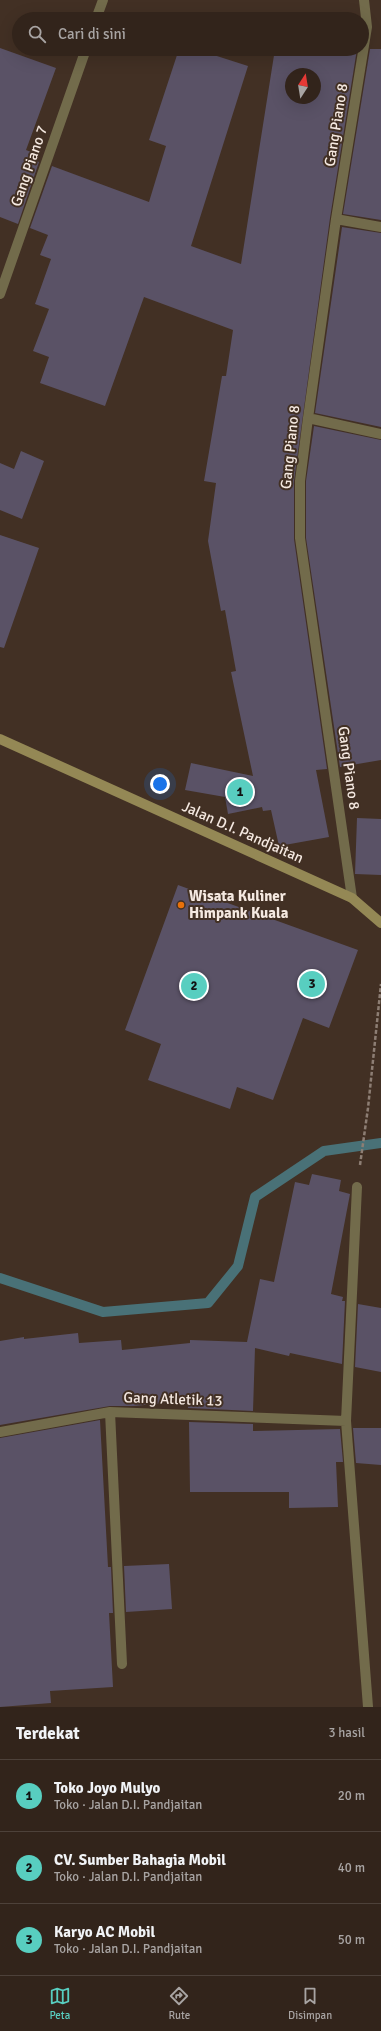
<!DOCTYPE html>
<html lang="id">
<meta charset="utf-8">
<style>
:root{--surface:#32241b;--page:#3a2c24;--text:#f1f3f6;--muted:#a8a4a3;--line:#4d413a;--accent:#58cec0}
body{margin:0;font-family:Signika,sans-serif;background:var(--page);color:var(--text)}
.compass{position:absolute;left:285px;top:68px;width:36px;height:36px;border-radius:50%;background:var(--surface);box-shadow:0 4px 16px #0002;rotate:12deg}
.you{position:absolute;left:160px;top:784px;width:14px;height:14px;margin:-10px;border:3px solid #fff;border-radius:50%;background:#1a73e8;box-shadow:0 0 0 6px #1a73e833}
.badge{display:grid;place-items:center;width:26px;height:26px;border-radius:50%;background:var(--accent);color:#111;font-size:13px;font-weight:700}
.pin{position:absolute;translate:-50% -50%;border:2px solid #fff;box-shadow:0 1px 4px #0006}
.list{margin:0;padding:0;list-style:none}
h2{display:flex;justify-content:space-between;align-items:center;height:52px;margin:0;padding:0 16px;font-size:17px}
h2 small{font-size:13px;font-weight:400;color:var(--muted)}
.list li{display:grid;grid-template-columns:26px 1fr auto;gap:12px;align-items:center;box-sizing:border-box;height:72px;padding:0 16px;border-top:1px solid var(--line)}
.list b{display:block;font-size:15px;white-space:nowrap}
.list p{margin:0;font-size:13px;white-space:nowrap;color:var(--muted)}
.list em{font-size:13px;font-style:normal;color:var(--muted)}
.icon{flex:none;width:22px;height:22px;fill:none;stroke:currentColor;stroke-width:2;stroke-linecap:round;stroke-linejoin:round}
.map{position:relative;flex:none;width:381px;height:1707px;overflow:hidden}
.search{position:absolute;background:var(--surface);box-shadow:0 4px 16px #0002;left:12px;right:12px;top:12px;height:44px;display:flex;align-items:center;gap:10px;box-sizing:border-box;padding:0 14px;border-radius:22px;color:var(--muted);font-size:15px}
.sheet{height:268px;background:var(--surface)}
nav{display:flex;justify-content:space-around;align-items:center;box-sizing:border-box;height:56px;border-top:1px solid var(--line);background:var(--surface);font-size:11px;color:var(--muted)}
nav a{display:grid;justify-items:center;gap:2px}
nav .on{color:var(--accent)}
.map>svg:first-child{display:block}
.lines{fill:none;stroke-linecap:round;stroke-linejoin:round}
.stream{stroke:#497177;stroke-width:10}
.building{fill:#5a5266;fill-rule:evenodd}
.path{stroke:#8d7e74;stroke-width:2.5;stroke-dasharray:4 2;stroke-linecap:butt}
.street{stroke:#726b4b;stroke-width:10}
.secondary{stroke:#948855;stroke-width:10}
.food-dot{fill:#e8710a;stroke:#423024;stroke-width:1.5}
.labels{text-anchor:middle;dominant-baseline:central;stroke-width:4;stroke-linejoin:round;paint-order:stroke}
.street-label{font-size:15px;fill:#f5e9e1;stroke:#423024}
.poi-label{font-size:15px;font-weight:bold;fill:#f5e9e1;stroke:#423024;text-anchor:start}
</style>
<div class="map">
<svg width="381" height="1707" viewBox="0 0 381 1707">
<rect width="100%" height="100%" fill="#423024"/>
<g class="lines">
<path class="stream" d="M0,1278L103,1312L208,1303L238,1266L255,1197L324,1151L381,1143"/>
</g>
<path class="building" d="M0,48L56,68L26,150L31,152L29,158L39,162L18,224L0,217Z
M179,49H195L248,66L191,246L241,264L275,49H357L330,218L294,481V539L327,769L316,770L329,837L279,846L271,810L263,811L262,807L228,814L225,797L185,790L191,763L253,776L231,672L236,671L225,610L221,611L208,541L216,483L204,481L222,376H226L233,330L144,297L105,406L40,383L49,357L33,351L49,309L35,304L51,259L40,255L48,235L30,228L52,166L149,202L166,146L149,140ZM291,74H315V98H291Z
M370,49H381V220L343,214Z
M342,227L381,233V427L315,413Z
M314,426L381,440V760L340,767L306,538V481Z
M21,451L44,461L22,519L0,510V463L14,469Z
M0,535L39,548L4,648L0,647Z
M357,818L381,819V875L355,874Z
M178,885L358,950L329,1028L303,1018L273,1100L237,1087L230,1109L148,1080L161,1044L125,1030Z
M312,1174L341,1180L339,1191L350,1194L331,1294L343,1297L342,1301H345L342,1364L290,1353L289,1356L255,1348L253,1411L188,1408V1401L134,1406H110L0,1425V1341L24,1337V1339L78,1333L79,1343L121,1340L122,1350L190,1343V1340L247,1342L260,1279L274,1282L295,1182L309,1185Z
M358,1304L381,1308V1372L355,1367Z
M100,1420L108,1567H111L113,1613H109L113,1687L50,1691L51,1703L0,1707V1438Z
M189,1422L253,1424V1431L340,1429L343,1462H336L338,1507L289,1508V1492H190Z
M353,1428H381V1465L356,1463Z
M169,1564L172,1609L126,1612L124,1566Z"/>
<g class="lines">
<path class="path" d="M360,1165L368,1108L381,984"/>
<path class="street" d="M96,19L103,0
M336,219L381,227
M0,294L86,49
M308,418L381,434
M352,898L300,538V481L308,418L336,219L367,27L364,0
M357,1187L346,1421L368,1707
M110,1412L122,1664
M0,1432L110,1412L346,1421"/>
<path class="secondary" d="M0,739L352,898L381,923"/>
</g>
<circle class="food-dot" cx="181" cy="905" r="4"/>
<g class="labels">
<g class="street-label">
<text transform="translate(336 125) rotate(-81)">Gang Piano 8</text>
<text transform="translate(29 166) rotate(-71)">Gang Piano 7</text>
<text transform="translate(290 447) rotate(-84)">Gang Piano 8</text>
<text transform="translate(349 768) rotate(82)">Gang Piano 8</text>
<text transform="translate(243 832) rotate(24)">Jalan D.I. Pandjaitan</text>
<text transform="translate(173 1399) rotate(2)">Gang Atletik 13</text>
</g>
<g class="poi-label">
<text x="189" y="896">Wisata Kuliner<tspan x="189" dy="17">Himpank Kuala</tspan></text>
</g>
</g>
</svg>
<svg class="compass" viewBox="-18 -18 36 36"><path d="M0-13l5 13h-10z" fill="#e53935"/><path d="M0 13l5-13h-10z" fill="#a8a4a3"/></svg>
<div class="you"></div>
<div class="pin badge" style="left:240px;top:792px">1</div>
<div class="pin badge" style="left:194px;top:986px">2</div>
<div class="pin badge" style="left:312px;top:984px">3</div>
<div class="search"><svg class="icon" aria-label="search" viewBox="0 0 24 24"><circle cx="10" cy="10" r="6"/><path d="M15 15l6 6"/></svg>Cari di sini</div>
</div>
<section class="sheet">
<h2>Terdekat<small>3 hasil</small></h2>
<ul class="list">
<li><span class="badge">1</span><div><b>Toko Joyo Mulyo</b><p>Toko · Jalan D.I. Pandjaitan</p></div><em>20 m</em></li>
<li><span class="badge">2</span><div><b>CV. Sumber Bahagia Mobil</b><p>Toko · Jalan D.I. Pandjaitan</p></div><em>40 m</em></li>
<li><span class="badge">3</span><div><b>Karyo AC Mobil</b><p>Toko · Jalan D.I. Pandjaitan</p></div><em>50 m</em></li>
</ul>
</section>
<nav>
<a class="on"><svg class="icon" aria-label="map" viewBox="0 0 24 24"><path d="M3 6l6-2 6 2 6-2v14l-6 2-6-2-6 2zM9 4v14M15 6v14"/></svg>Peta</a>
<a><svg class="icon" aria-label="directions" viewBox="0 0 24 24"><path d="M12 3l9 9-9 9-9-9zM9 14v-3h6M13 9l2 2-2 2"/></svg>Rute</a>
<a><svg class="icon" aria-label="saved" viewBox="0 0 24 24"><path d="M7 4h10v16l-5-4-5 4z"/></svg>Disimpan</a>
</nav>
